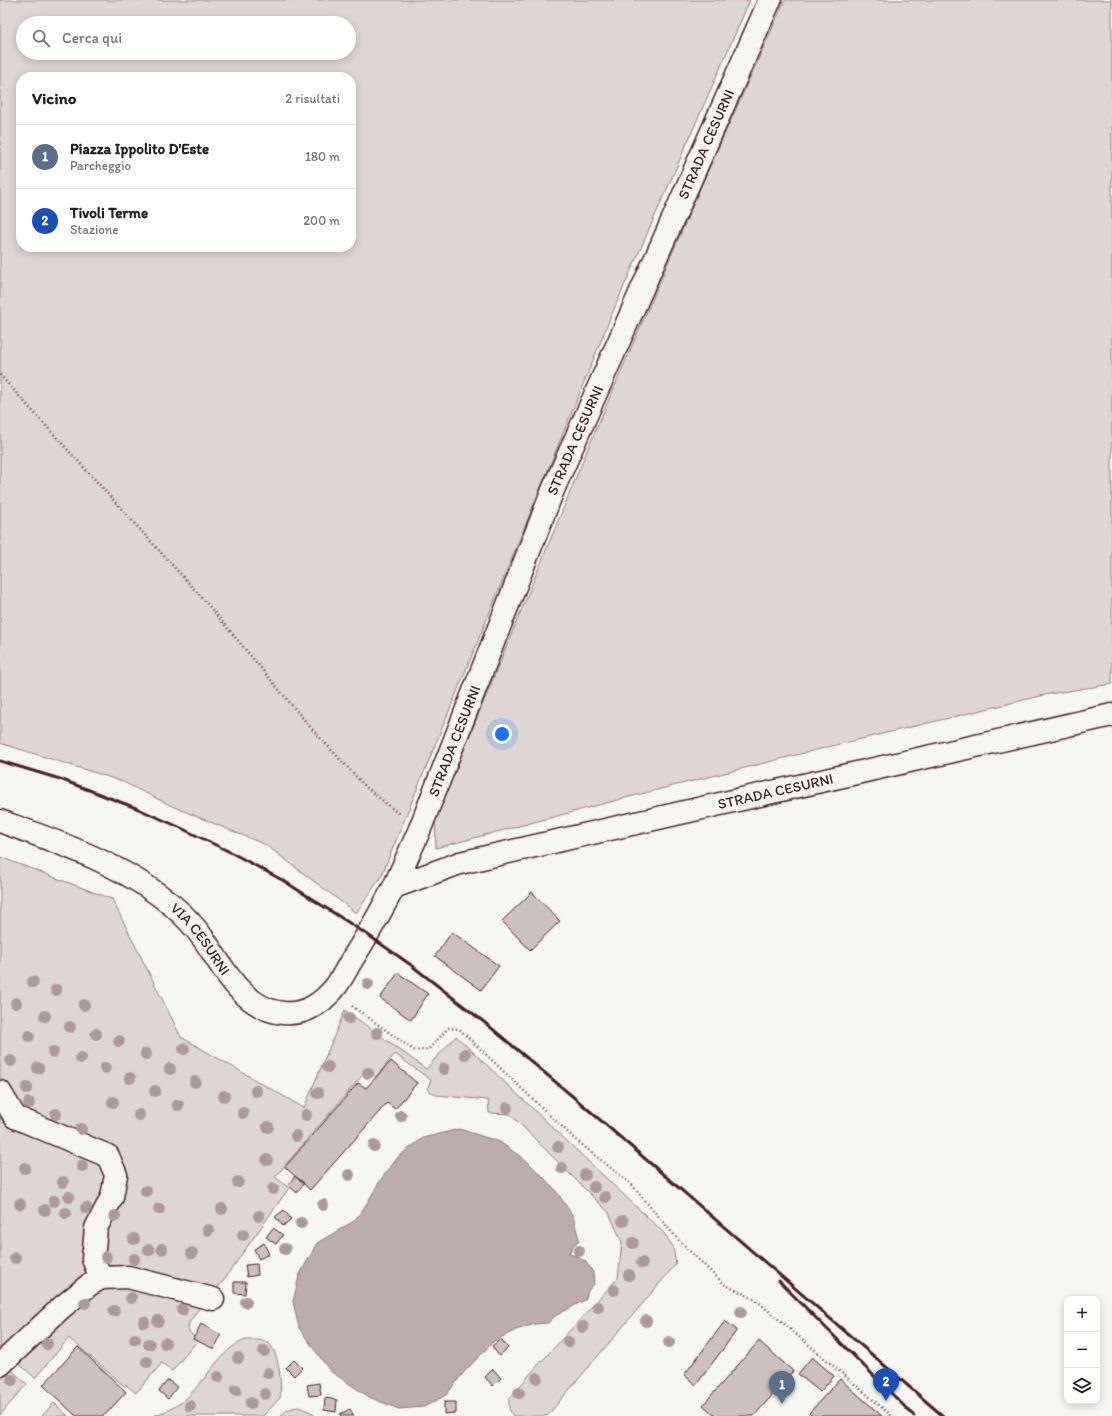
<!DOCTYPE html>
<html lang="it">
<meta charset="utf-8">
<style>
:root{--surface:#fff;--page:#f2f2f2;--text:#202124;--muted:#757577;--line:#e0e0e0;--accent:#7c3aed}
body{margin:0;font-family:Itim,sans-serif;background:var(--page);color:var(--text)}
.controls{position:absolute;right:12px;bottom:12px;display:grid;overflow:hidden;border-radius:8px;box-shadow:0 2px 10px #0003}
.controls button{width:36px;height:36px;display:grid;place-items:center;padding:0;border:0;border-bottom:1px solid var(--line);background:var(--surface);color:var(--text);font:20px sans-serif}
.you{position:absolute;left:502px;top:734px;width:14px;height:14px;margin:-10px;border:3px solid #fff;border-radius:50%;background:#1a73e8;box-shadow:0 0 0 6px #1a73e833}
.badge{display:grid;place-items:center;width:26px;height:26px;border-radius:50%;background:var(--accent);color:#fff;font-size:13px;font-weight:700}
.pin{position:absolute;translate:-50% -33px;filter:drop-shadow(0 1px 2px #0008)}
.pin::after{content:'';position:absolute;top:21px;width:14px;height:12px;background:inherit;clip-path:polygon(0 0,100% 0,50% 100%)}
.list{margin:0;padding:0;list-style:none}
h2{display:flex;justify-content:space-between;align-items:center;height:52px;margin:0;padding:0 16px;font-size:17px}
h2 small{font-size:13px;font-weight:400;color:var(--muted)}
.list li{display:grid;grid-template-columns:26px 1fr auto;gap:12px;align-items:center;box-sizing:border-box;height:64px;padding:0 16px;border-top:1px solid var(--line)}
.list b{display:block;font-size:15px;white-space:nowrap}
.list p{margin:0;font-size:13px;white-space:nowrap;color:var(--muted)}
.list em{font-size:13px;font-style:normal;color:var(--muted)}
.icon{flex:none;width:22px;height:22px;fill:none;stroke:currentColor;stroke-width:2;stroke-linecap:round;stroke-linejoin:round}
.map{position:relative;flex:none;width:1112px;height:1416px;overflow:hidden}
.search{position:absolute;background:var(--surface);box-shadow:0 2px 10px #0003;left:16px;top:16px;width:340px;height:44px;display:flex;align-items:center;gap:10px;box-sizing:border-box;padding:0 14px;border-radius:22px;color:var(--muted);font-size:15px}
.panel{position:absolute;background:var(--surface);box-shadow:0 2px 10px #0003;left:16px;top:72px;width:340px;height:180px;border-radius:16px}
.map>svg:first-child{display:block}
.green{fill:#ddd6d5;stroke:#947a80;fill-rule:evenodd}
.water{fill:#bbadae;stroke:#8e747a}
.building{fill:#ccc1c0;stroke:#4a1f2b}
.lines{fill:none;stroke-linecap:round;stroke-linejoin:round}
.minor-casing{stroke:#4a1f2b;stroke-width:25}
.path{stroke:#4a1f2b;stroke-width:2.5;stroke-dasharray:1 3;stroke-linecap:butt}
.minor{stroke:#f6f6f2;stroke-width:22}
.rail{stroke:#4a1f2b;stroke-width:3}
.tree{fill:#ac999c}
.labels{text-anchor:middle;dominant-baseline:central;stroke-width:3.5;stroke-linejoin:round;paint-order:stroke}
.street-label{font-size:15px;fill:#4a1f2b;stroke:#f6f6f2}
</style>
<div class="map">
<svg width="1112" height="1416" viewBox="0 0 1112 1416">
<rect width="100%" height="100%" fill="#f6f6f2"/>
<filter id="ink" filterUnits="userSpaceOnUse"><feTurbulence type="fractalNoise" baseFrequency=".025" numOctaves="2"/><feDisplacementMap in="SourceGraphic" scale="8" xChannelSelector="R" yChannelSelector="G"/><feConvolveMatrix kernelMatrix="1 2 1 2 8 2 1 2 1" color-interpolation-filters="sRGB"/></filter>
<g filter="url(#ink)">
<path class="green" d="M0,0H750L614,309L381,877L356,913L266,845L174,807L121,781L0,743ZM23,23H349V53H23ZM21,77H351V247H21Z
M785,0H1112V684L1049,694L832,746L629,797L436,848L435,820L591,441L702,184Z
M0,857L112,899L181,1037L304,1108L345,1010L426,1069L456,1036L664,1233L673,1247L676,1264L547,1416H513L509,1409V1399L530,1374L618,1278L622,1242L609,1213L510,1114L489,1113L488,1100L436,1095L427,1089L431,1080L395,1054L376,1077L367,1070L275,1177L289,1188L215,1292L126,1267L99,1264L100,1246L122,1177L19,1112L0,1077Z
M0,1116L5,1124L95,1160L104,1172L106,1186L85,1242L86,1273L74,1286L0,1355Z
M111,1282L203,1302L189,1323L188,1330L197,1341L172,1371L162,1363L136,1393L126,1385L124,1386L69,1338L35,1378L13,1358L47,1326Z
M246,1340C253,1340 262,1339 268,1343C279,1350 282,1386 280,1398L263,1416H153C161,1413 172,1409 179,1404C202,1389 220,1347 246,1340Z
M9,1368L27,1384L0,1415V1374Z
M54,1403L68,1416H42Z
M298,1407L311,1412L315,1416H281C286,1410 290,1408 298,1407Z"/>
<path class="water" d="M459,1129L500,1142L528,1162L554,1188L573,1216L579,1240L573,1246L569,1253L585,1261L593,1272L594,1284L588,1291L585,1300L555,1316L548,1323L535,1324L516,1330L494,1341L465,1371L446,1395L424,1407L399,1409L369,1397L330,1371L299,1328L293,1302L299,1276L317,1243L354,1221L366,1205L381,1179L399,1156L423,1138Z"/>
<path class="building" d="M532,892L560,921L530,950L502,921Z
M452,932L499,966L481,990L435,956Z
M398,973L428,994L411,1020L380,998Z
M391,1061L417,1083L395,1109L387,1103L310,1190L285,1167L358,1083L366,1088Z
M295,1176L304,1183L297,1193L288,1185Z
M284,1210L291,1219L283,1226L275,1217Z
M273,1228L283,1235L276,1244L266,1237Z
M264,1243L269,1254L259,1259L254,1249Z
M257,1264L258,1275L247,1277L245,1265Z
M234,1282H246L245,1294L234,1293Z
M725,1321L737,1330L696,1385L684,1375Z
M201,1324L221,1335L214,1349L193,1339Z
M501,1339L508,1348L499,1356L492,1346Z
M759,1341L793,1371L754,1416H715L703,1405Z
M78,1347L126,1392L104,1416H76L43,1385Z
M812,1357L834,1376L820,1392L798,1374Z
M294,1360L302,1368L294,1376L286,1368Z
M493,1369L501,1378L493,1386L485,1377Z
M840,1379L882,1416H812L809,1413Z
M168,1380L177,1387L168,1399L159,1391Z
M319,1383L321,1395L309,1396L307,1385Z
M325,1398L337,1400L336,1412L324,1410Z
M444,1402H456V1413L444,1414Z
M350,1409L354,1416H341L340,1414Z"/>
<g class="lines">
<g class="minor-casing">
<g id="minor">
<path id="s1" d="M0,821C60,843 123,864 173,906C185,916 196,928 205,941C216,957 225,974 238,988C265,1017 301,1024 330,993C340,984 346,969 353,958C368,935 381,911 394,887L460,863L1112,715"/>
<path id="s2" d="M394,887L419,831L553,490L770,0"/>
<path d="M0,1092L15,1117L108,1156L116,1175L112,1197L96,1228L93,1259L101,1278"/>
<path d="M0,1365L61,1308L89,1285L101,1278L128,1277L213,1299"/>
</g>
</g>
<path class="path" d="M0,375L204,600L311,728L366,787L399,814
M352,1006L415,1051L429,1049L448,1028L459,1029L576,1140L632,1185L680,1242L724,1284L756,1300L892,1416"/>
<use href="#minor" class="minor"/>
<path class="rail" d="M0,761L60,779L136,808L179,827L232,853L284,881L368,935L411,965L489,1026L584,1106L943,1416
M779,1281L914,1416"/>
</g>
<g class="tree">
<circle cx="33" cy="982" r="6"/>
<circle cx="368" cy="984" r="6"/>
<circle cx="56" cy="990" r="6"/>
<circle cx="16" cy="1003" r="6"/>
<circle cx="84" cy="1005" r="6"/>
<circle cx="45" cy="1016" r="6"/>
<circle cx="349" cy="1018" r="6"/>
<circle cx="70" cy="1027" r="6"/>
<circle cx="377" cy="1033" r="6"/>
<circle cx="96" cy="1034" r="6"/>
<circle cx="29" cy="1036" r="6"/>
<circle cx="119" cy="1041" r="6"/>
<circle cx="184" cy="1049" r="6"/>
<circle cx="53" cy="1052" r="6"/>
<circle cx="146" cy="1054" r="6"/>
<circle cx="465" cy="1054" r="6"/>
<circle cx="81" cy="1058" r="6"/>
<circle cx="11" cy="1061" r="6"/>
<circle cx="328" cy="1067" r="6"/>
<circle cx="38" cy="1068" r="6"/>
<circle cx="105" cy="1068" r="6"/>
<circle cx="170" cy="1069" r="6"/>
<circle cx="444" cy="1069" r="6"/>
<circle cx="368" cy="1073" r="6"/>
<circle cx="130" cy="1078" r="6"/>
<circle cx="195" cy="1082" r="6"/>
<circle cx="27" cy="1088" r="6"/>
<circle cx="155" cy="1091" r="6"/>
<circle cx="256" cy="1091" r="6"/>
<circle cx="318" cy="1093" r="6"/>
<circle cx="224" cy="1096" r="6"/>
<circle cx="113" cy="1102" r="6"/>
<circle cx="29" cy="1103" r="6"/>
<circle cx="178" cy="1105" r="6"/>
<circle cx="507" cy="1108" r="6"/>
<circle cx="243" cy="1113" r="6"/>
<circle cx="56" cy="1114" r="6"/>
<circle cx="139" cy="1115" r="6"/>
<circle cx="306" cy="1115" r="6"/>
<circle cx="401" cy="1116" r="6"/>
<circle cx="268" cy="1127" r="6"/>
<circle cx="81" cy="1129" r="6"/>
<circle cx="296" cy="1136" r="6"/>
<circle cx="374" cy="1146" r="6"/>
<circle cx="558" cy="1147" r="6"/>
<circle cx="267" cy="1160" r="6"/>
<circle cx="82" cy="1166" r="6"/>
<circle cx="25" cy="1168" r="6"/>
<circle cx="562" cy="1168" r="6"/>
<circle cx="349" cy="1175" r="6"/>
<circle cx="585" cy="1175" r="6"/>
<circle cx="63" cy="1182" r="6"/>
<circle cx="238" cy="1182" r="6"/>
<circle cx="594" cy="1187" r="6"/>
<circle cx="273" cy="1189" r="6"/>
<circle cx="146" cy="1191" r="6"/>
<circle cx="69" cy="1197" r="6"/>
<circle cx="605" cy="1197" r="6"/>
<circle cx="54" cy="1201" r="6"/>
<circle cx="20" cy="1204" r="6"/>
<circle cx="323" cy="1205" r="6"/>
<circle cx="86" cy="1208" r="6"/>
<circle cx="159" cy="1209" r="6"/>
<circle cx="222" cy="1209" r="6"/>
<circle cx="45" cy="1210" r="6"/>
<circle cx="66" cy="1213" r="6"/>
<circle cx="115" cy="1216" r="6"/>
<circle cx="259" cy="1216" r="6"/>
<circle cx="623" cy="1221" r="6"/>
<circle cx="301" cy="1223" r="6"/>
<circle cx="208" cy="1230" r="6"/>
<circle cx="243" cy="1235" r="6"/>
<circle cx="134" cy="1239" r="6"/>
<circle cx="633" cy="1243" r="6"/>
<circle cx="162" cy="1249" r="6"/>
<circle cx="285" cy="1249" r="6"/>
<circle cx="149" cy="1250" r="6"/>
<circle cx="579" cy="1251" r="6"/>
<circle cx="192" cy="1253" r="6"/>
<circle cx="106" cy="1257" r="6"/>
<circle cx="15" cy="1258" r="6"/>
<circle cx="134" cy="1259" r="6"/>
<circle cx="642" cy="1263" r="6"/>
<circle cx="629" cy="1275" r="6"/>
<circle cx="614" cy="1290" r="6"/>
<circle cx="131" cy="1298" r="6"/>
<circle cx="246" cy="1302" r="6"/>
<circle cx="85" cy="1303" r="6"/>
<circle cx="598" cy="1307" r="6"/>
<circle cx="182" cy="1310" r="6"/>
<circle cx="114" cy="1311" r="6"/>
<circle cx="741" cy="1312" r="6"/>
<circle cx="158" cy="1321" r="6"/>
<circle cx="646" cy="1321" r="6"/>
<circle cx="144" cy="1322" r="6"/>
<circle cx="583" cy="1327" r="6"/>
<circle cx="135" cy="1339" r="6"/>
<circle cx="568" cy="1342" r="6"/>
<circle cx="669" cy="1342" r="6"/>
<circle cx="165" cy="1343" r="6"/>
<circle cx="47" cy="1344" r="6"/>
<circle cx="149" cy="1344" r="6"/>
<circle cx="264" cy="1351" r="6"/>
<circle cx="238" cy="1358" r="6"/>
<circle cx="147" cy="1362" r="6"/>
<circle cx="268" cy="1373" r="6"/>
<circle cx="218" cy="1377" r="6"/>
<circle cx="537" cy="1378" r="6"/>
<circle cx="12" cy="1380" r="6"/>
<circle cx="236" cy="1390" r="6"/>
<circle cx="519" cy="1393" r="6"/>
<circle cx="265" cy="1394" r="6"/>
<circle cx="251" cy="1403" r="6"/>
<circle cx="190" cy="1406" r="6"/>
</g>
</g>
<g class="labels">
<g class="street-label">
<text stroke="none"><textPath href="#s2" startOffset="806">STRADA CESURNI</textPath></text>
<text stroke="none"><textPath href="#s2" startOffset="482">STRADA CESURNI</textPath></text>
<text stroke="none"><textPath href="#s2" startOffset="158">STRADA CESURNI</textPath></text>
<text stroke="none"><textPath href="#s1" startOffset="922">STRADA CESURNI</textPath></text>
<text stroke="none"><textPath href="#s1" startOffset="237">VIA CESURNI</textPath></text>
</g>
</g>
</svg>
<div class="controls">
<button>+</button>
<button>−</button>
<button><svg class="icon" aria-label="layers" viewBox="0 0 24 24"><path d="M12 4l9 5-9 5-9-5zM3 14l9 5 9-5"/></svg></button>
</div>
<div class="you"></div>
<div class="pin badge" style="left:782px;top:1404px;background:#5c6f8a">1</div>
<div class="pin badge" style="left:886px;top:1401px;background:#1a4fb4">2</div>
<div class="search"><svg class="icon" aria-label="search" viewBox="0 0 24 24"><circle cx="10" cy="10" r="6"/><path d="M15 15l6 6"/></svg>Cerca qui</div>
<section class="panel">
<h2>Vicino<small>2 risultati</small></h2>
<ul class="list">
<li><span class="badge" style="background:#5c6f8a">1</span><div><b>Piazza Ippolito D'Este</b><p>Parcheggio</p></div><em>180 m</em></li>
<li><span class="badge" style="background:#1a4fb4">2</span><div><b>Tivoli Terme</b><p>Stazione</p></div><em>200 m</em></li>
</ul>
</section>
</div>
